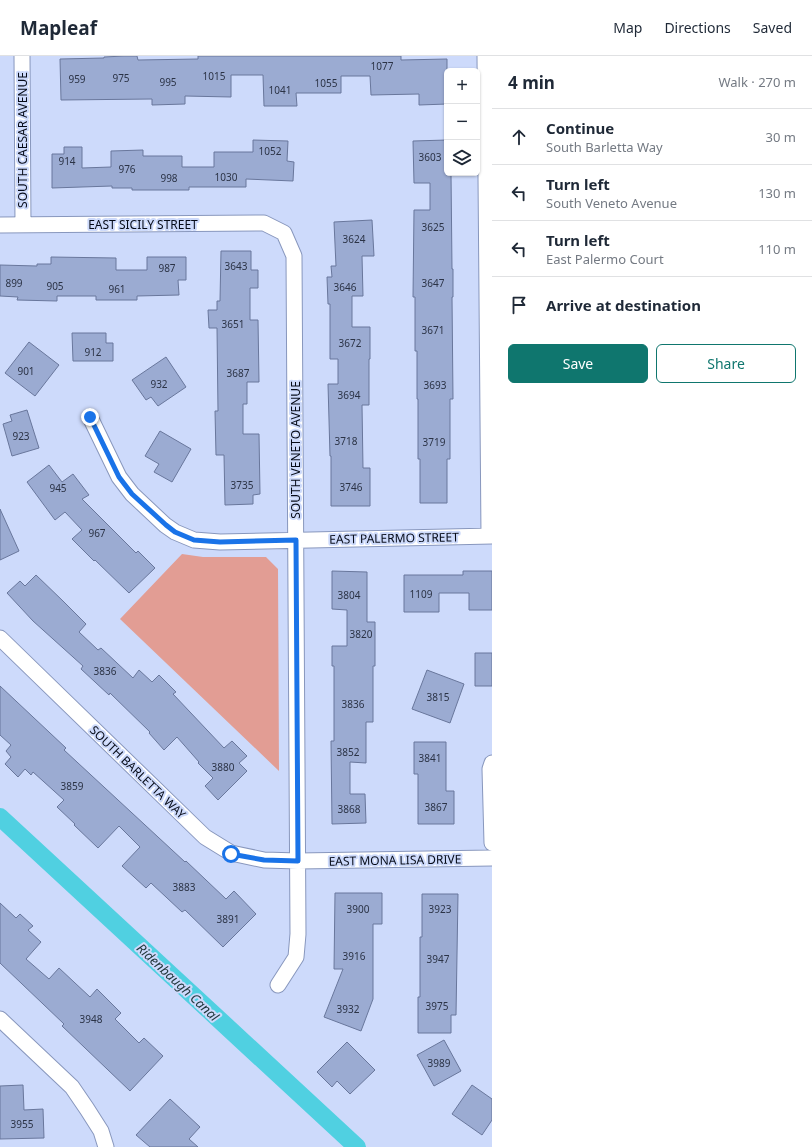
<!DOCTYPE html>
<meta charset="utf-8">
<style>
:root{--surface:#fff;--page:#f6f6f7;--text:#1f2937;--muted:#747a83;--line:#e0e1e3;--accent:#0f766e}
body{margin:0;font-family:"Noto Sans",sans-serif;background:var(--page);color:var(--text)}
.controls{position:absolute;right:12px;top:12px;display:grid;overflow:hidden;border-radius:6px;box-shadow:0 1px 3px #0004}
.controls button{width:36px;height:36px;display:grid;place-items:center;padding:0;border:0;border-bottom:1px solid var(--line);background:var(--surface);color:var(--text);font:20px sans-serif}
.stop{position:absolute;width:12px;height:12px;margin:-9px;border:3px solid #1a73e8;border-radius:50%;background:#fff}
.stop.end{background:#1a73e8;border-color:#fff;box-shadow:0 1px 4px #0008}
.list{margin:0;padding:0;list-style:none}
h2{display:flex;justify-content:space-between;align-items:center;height:52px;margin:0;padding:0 16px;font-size:17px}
h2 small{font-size:13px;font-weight:400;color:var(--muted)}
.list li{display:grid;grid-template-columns:26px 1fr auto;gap:12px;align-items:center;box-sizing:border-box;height:56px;padding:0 16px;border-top:1px solid var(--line)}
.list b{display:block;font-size:15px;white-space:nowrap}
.list p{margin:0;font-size:13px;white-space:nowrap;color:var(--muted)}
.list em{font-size:13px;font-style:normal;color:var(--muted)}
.actions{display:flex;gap:8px;padding:12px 16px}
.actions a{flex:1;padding:9px 0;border:1px solid var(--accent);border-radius:6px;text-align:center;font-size:14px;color:var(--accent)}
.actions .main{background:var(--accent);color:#fff}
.icon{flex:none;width:22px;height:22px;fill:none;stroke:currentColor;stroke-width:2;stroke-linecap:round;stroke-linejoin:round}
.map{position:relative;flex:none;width:492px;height:1091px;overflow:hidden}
header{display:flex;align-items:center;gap:24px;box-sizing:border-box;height:56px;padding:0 20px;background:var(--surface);border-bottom:1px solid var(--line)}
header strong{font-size:19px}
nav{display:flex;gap:22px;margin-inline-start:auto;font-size:14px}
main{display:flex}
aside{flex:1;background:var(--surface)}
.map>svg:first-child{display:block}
.green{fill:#e29d94}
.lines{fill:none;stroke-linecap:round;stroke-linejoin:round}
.canal{stroke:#50d0e1;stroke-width:18}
.building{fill:#9babd2;stroke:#69779c}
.street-casing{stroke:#8897bd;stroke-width:17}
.street{stroke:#fff;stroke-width:15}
.route{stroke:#1a73e8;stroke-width:5}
.labels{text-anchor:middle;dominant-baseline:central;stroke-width:4;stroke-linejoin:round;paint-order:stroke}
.number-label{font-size:10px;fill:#2b3346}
.street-label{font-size:12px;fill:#060b18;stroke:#cddafb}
.water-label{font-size:13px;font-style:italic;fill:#21373b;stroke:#cddafb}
</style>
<header>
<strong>Mapleaf</strong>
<nav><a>Map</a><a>Directions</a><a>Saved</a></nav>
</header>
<main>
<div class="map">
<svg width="492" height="1091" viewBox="0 0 492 1091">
<rect width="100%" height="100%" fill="#cddafb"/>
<path class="green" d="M182,498L203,501H266L278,513L279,715L120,563Z"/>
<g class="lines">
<path class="canal" d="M0,761L357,1091"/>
</g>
<path class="building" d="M124,0H137L138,4L198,3V0H401V4L447,3V48L419,49V38L371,39L370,20H341V37H296L297,50H264L263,19H231V41L185,40V48L152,49V43L61,44L60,3L104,2V1Z
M253,84L288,85L287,105L294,106L293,125L246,123V131H189V134H132V132H112V130L52,132V98H64V91H82V112L111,111V95L143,94V100H182V111H214V96H253Z
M447,84V117H451L452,213H453V241H452L453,343H450V403H447V447H420V403H418V343H417V295H415V241H413L414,154H430V127H414L413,85Z
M372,164L374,200H362L363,240H352V271H370V303H369V349H362L363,412H370V450H331V400H330L328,328H338V303H330V248H328L327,221H332L331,210H336L334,166Z
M221,195H251V214H258V232H250V264H258L259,326H247V348H243V378H259L260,438L253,439V448L225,449L224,399H216L215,355H218L217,272H209L208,254H217V245H220Z
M51,201L116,202V214H147V201H186V224H178L179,239L137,240V244H96V240H57V245L17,244L18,241L0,240V209L37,210V208H51Z
M72,277H106V287H113V305H73Z
M29,286L59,309L35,340L5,317Z
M166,301L186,331L158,350L151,341L146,344L132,324Z
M27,354L39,392L12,400L3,368L12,365L10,359Z
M160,375L191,393L172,426L154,416L159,408L145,400Z
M49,409L62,426L73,418L89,439L82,443L136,497L138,495L155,512L129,537L95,504L94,505L72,483L82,474L65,456L55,464L27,426Z
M0,453L19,495L0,504Z
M332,515L367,516V566H375V610H373V666H366V707L350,706V738H365L366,767L332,768L331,685H334V610H332V590H347V554L332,553Z
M463,515H492V554H469V537H439V556H404V519H463Z
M36,519L63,545L86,568L79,576L98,594L101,592L133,622L139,614L152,626L159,619L176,636L173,638L224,692L232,685L247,700L239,707L247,715L218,744L205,730L213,722L198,707L199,706L177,681L164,694L149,677L150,676L110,637L109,639L81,613L83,610L33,565L7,537L20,525L25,530Z
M475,597H492V630H475Z
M427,614L464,628L450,667L412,653Z
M0,630L66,692L64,694L185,806L186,805L226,843L234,835L256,858L223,891L185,854L182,856L151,827L146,832L122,810L140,791L119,770L98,792L74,769L75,768L57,751L64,744L33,716L31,719L25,713L18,721L5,708L11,701L6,695L11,689L0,679Z
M414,686H446V735H454V768H418V718H414Z
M335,837H382V868H373V943L361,975L324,961L343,913H334Z
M422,838H458L456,959H451V977H418V941H420V881H422Z
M0,847L16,862L20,858L33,870L28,874L41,886L26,903L49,923L59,912L90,941L97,933L121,957L115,963L139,987L144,982L163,1000L130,1035L62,970L64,968L0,907Z
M444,984L461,1015L434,1030L417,999Z
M347,986L375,1014L350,1038L337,1025L332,1031L317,1016Z
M23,1029L24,1054L43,1053L44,1082L0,1083V1030Z
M472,1029L492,1043V1064L482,1079L452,1058Z
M170,1043L200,1071L189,1083L198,1091H150L136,1079Z"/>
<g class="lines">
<g class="street-casing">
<path id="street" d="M22,0L23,169
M485,0L489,480
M0,169L264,167L284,177L294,200L298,878L296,901L278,929
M90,361L119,421L132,438L165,469L175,476L194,484L220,486L492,480
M0,582L205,781L231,797L264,804L298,805L492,802
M492,707L490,713L492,787
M0,963L72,1031L87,1053L101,1075L106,1091"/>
</g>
<use href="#street" class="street"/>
</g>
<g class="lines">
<path class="route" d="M90,361L119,421L132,438L166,469L175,476L194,484L220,486L296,484L298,805L264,804L231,798"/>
</g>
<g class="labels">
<g class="number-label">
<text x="382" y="10">1077</text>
<text x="214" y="20">1015</text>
<text x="121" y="22">975</text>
<text x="77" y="23">959</text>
<text x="168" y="26">995</text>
<text x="326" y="27">1055</text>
<text x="280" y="34">1041</text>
<text x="270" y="95">1052</text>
<text x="430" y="101">3603</text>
<text x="67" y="105">914</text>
<text x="127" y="113">976</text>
<text x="226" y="121">1030</text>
<text x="169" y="122">998</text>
<text x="433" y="171">3625</text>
<text x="354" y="183">3624</text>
<text x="236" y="210">3643</text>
<text x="167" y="212">987</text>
<text x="14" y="227">899</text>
<text x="433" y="227">3647</text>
<text x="55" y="230">905</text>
<text x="345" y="231">3646</text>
<text x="117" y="233">961</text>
<text x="233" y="268">3651</text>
<text x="433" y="274">3671</text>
<text x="350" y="287">3672</text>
<text x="93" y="296">912</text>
<text x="26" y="315">901</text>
<text x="238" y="317">3687</text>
<text x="159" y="328">932</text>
<text x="435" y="329">3693</text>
<text x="349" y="339">3694</text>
<text x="21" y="380">923</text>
<text x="346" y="385">3718</text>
<text x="434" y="386">3719</text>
<text x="242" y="429">3735</text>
<text x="351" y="431">3746</text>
<text x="58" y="432">945</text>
<text x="97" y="477">967</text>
<text x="421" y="538">1109</text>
<text x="349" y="539">3804</text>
<text x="361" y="578">3820</text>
<text x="105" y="615">3836</text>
<text x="438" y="641">3815</text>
<text x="353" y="648">3836</text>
<text x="348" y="696">3852</text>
<text x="430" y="702">3841</text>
<text x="223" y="711">3880</text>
<text x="72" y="730">3859</text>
<text x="436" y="751">3867</text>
<text x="349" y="753">3868</text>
<text x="184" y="831">3883</text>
<text x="358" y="853">3900</text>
<text x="440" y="853">3923</text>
<text x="228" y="863">3891</text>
<text x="354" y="900">3916</text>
<text x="438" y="903">3947</text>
<text x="437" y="950">3975</text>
<text x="348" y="953">3932</text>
<text x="91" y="963">3948</text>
<text x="439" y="1007">3989</text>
<text x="22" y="1068">3955</text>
</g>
<g class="street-label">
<text transform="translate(22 84) rotate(-90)">SOUTH CAESAR AVENUE</text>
<text x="143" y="168">EAST SICILY STREET</text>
<text transform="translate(295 394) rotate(-90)">SOUTH VENETO AVENUE</text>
<text transform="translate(394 482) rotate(-1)">EAST PALERMO STREET</text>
<text transform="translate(138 716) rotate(44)">SOUTH BARLETTA WAY</text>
<text transform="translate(395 804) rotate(-1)">EAST MONA LISA DRIVE</text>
</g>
<g class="water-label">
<text transform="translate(178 926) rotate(43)">Ridenbaugh Canal</text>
</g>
</g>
</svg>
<div class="controls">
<button>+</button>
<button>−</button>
<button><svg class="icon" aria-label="layers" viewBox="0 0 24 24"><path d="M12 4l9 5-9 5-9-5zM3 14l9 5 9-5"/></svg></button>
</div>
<div class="stop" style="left:231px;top:798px"></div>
<div class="stop end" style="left:90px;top:361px"></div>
</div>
<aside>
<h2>4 min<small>Walk · 270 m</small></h2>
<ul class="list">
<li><svg class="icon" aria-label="ahead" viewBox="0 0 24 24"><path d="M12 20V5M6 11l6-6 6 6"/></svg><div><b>Continue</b><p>South Barletta Way</p></div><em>30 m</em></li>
<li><svg class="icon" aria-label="left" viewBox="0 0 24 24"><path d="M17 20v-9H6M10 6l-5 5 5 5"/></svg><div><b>Turn left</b><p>South Veneto Avenue</p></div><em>130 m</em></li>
<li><svg class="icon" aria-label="left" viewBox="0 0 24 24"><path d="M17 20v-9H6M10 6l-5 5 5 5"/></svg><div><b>Turn left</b><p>East Palermo Court</p></div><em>110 m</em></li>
<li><svg class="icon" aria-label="arrive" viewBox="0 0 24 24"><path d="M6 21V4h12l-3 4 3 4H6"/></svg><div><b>Arrive at destination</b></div></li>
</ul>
<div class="actions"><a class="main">Save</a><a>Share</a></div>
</aside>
</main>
